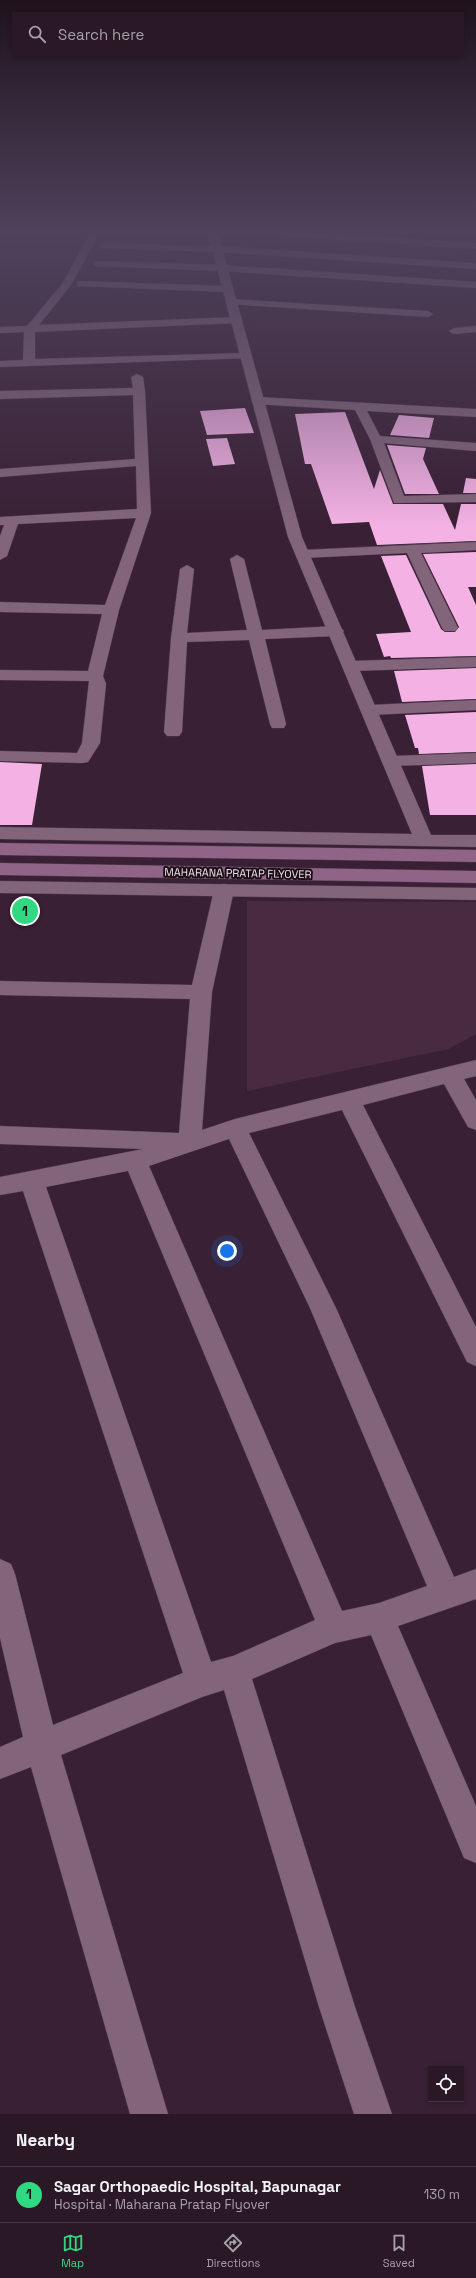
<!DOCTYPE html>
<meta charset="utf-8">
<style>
:root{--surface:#2b1827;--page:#372533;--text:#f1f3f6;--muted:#a6a0a7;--line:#473744;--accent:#31d882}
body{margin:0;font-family:"Space Grotesk",sans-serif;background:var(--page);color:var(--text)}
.controls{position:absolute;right:12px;bottom:12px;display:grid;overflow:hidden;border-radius:0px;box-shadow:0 2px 6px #0003}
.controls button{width:36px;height:36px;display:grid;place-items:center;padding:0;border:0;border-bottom:1px solid var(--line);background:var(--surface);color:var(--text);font:20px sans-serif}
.you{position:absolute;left:227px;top:1251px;width:14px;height:14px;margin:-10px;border:3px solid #fff;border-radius:50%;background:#1a73e8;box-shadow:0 0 0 6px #1a73e833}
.badge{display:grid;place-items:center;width:26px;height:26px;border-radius:50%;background:var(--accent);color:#111;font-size:13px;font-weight:700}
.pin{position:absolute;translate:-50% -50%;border:2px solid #fff;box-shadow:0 1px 4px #0006}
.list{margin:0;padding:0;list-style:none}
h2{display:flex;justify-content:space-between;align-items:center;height:52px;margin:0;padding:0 16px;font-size:17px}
h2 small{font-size:13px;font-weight:400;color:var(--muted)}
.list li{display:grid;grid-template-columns:26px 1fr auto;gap:12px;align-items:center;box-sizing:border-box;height:56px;padding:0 16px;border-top:1px solid var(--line)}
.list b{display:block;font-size:15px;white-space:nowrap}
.list p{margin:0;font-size:13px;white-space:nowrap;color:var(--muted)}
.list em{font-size:13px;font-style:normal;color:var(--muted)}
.icon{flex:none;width:22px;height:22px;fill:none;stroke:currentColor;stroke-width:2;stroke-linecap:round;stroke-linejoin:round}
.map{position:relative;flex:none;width:476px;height:2114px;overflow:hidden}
.search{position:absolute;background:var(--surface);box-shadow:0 2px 6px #0003;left:12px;right:12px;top:12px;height:44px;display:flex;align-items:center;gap:10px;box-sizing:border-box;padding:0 14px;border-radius:0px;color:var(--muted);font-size:15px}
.sheet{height:108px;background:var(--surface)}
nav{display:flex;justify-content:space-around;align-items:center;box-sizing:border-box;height:56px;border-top:1px solid var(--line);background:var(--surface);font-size:11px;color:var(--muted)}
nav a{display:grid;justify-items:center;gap:2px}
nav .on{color:var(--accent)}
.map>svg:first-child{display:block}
.built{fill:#482a41}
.building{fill:#f3b1e4}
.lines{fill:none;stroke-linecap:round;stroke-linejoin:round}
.minor-casing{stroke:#513c4c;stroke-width:1}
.tertiary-casing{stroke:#513c4c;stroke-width:1}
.secondary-casing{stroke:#513c4c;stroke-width:1}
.minor{fill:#82657b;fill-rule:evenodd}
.tertiary{fill:#82657b;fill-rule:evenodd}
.secondary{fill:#906487;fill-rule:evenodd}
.labels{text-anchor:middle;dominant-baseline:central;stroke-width:4;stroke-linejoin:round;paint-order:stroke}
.street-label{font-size:11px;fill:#eedde9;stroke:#1a0f17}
</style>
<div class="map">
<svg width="476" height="2114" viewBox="0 0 476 2114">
<rect width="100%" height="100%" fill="#392034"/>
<path class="built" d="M247,901L476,902V1034L449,1049L247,1091Z"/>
<path class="building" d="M245,408L254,433L207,435L200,411Z
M345,412L374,489L380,470L393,504H443L455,530L461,504H476V541L377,545L369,522L332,524L311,464H305L295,414Z
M399,415L434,418L429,438L390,435Z
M227,438L235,464L213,466L206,439Z
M387,445L426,448L423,459L439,494H405Z
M466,478L476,479V493H463Z
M476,552V587H468L476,605V656L391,658L390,656L384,657L376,634L411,632L381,556L406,555L441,629L445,632H455L459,627L423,554Z
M476,668V699L402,702L394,671Z
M476,712V752L419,754L418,748H415L405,715Z
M0,762L42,764L32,825H0Z
M476,764V815H430L422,766Z"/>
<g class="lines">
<g class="minor-casing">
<path id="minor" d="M92,230H101L71,285L39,325L236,317L241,320L236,323L35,332V359L246,353L252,356L250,358L0,367V361L23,360L24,332L0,333V327L27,326L62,284Z
M175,230H271L476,243V249L217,232L212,235L179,233Z
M103,243L217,246L476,263V269L217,252L100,248V244Z
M98,261L222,265L476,282V288L222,271L95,266L93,264Z
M81,281L228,286L233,289L228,292L77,286V282Z
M231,299L428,311L433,314L428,317L227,304V300Z
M476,326V332L454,334L449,331L454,328Z
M137,374L143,377L145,391L151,513L119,610L103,676L106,684L100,743L88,762L82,763L0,761V751L77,753L82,743L89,681L0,680V670L88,671L102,614L0,612V602L105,605L136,518L18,524L7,556L0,560V536L4,525H0V517L137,509L136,466L0,477V469L135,459L133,395L0,399V391L133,388L131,377Z
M258,397L476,409V417L367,411L380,436L476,443V451L384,443L404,496L476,494V502L394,503L370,439L355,410L254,404L252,401Z
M476,542V550L421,553L458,628L455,631H445L442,628L407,553L303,558L296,554L303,550Z
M237,555L244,559L262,630L336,626L341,628L344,631L341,634L336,636L265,639L286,724L284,728H272L270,724L249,640L187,642L182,732L179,736H167L164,732L171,638L180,569L187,565L194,569L187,633L247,630L230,559Z
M476,657V667L352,671L346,669L344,666L346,663L352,661Z
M476,700V710L370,715L364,714L362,710L364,706L370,705Z
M476,753V763L392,766L386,765L383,761L386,757L392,756Z
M224,884L231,886L234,890L212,992L202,1130L235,1119L476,1060V1076L464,1079L476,1100V1130L468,1127L444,1084L363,1105L476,1327V1366L467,1362L342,1110L249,1133L336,1308L454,1577L476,1569V1599L398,1626L476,1806V1863L464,1858L371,1635L335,1643L252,1679L355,2007L392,2114H354L319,2007L224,1690L202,1697L61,1755L168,2114H130L31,1767L0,1779V1747L23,1737L0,1638V1559L11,1564L15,1574L53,1725L183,1673L23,1191L0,1195V1177L143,1149L0,1144V1126L179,1133L190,999L0,995V981L192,985L214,890L217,886ZM229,1139L310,1308L427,1586L379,1603L342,1611L149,1166ZM128,1171L315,1620L233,1656L211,1662L46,1187Z"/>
</g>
<g class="tertiary-casing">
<path id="tertiary" d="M207,230H217L302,537L431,835H476V847L0,839V827L412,834L288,537Z
M0,881L476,888V900L0,893Z"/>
</g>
<g class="secondary-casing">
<path id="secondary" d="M0,843L476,850V862L0,855Z
M0,863L476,871V883L0,875Z"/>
</g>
<use href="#minor" class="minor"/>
<use href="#tertiary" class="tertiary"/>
<use href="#secondary" class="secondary"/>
</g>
<linearGradient id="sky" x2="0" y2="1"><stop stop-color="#1f121d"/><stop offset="0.44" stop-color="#4e425c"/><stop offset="1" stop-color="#4e425c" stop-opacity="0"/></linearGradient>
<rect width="476" height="526" fill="url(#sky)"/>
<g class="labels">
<g class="street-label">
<text transform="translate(238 873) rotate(1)">MAHARANA PRATAP FLYOVER</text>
</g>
</g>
</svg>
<div class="controls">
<button><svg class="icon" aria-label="locate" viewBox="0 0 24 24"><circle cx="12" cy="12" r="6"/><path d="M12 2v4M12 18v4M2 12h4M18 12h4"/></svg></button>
</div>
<div class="you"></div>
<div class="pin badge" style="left:25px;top:911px">1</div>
<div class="search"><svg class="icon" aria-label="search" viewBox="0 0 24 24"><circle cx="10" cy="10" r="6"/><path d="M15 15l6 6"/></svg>Search here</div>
</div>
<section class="sheet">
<h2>Nearby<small></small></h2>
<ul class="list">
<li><span class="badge">1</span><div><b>Sagar Orthopaedic Hospital, Bapunagar</b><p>Hospital · Maharana Pratap Flyover</p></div><em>130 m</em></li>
</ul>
</section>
<nav>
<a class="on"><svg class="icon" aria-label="map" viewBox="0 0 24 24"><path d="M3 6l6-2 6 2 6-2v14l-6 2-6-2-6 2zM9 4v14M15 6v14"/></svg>Map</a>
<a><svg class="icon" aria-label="directions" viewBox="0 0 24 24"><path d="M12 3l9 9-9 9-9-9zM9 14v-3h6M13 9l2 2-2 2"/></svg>Directions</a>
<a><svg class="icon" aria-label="saved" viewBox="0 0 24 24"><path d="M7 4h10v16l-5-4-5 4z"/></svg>Saved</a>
</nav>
